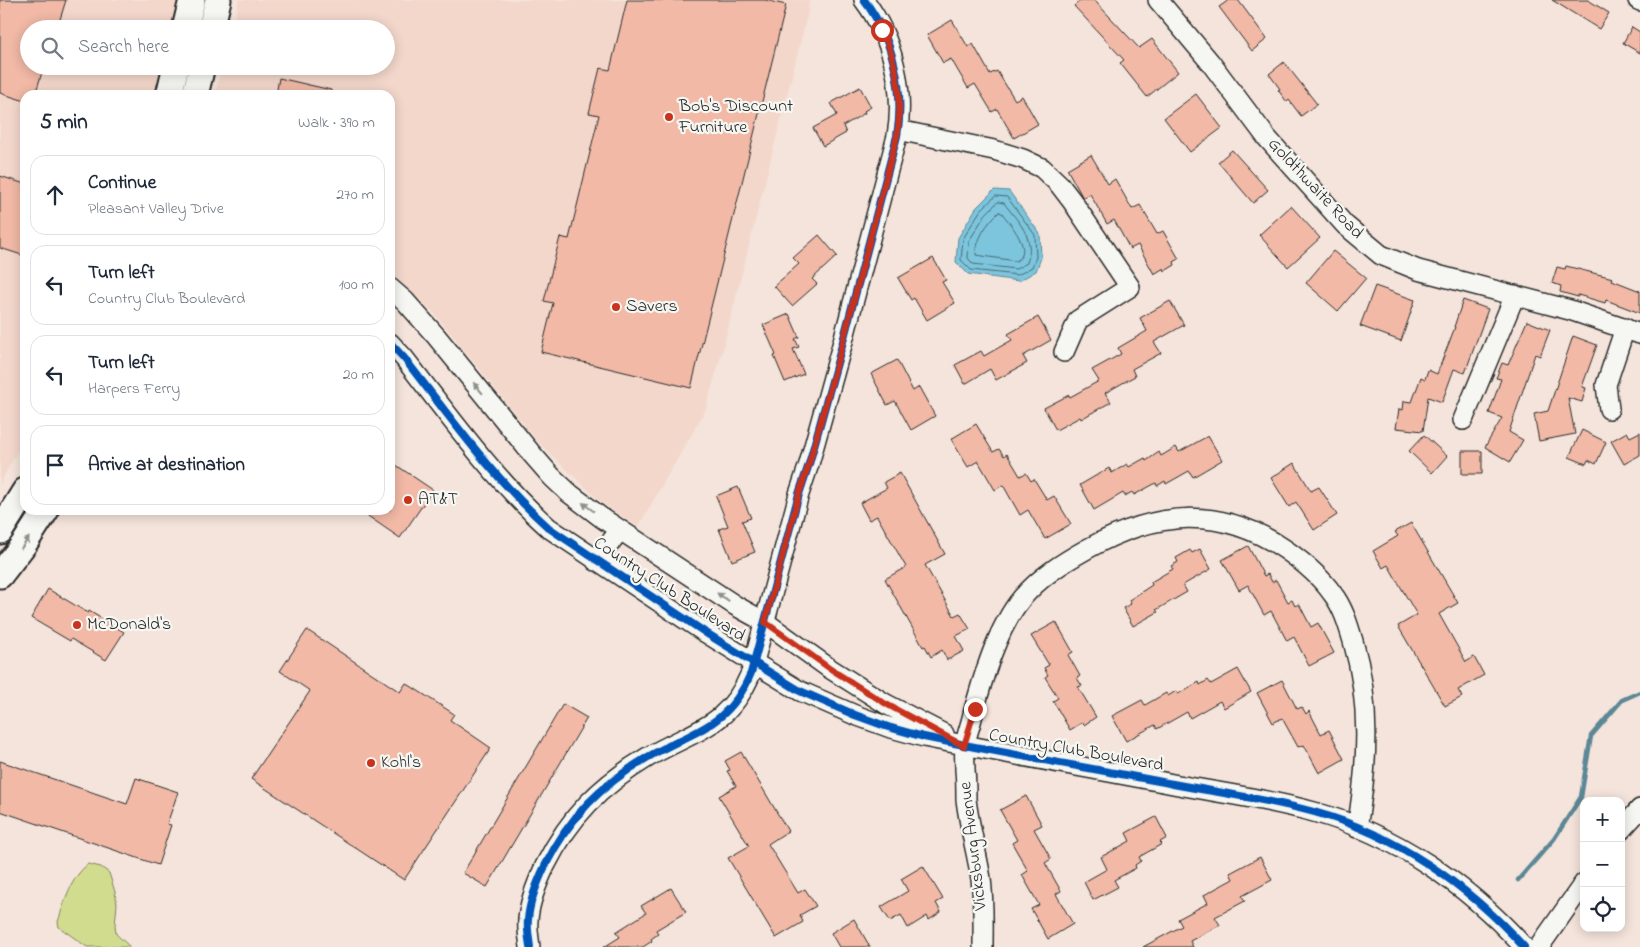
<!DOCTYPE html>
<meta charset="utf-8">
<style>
:root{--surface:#fff;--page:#f2f2f3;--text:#1f2937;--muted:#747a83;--line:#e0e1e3}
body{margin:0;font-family:"Indie Flower",sans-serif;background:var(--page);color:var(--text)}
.controls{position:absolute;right:15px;bottom:15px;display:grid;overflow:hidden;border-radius:10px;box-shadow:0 2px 12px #0003}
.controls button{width:45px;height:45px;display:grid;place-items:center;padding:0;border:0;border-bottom:1px solid var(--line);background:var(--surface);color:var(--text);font:25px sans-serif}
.stop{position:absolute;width:15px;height:15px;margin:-11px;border:4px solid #c8321e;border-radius:50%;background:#fff}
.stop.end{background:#c8321e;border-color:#fff;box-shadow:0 1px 5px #0008}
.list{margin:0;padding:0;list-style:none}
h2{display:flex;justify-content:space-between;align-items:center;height:65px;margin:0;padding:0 20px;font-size:21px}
h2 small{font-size:16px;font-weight:400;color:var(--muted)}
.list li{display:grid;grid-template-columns:32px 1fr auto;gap:15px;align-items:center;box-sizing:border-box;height:80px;margin:0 10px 10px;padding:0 10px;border:1px solid var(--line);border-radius:15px}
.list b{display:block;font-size:19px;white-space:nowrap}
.list p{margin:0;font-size:16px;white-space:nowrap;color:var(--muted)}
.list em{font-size:16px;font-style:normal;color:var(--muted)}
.icon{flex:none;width:28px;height:28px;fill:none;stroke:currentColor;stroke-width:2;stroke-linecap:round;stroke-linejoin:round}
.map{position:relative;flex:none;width:1640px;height:947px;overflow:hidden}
.search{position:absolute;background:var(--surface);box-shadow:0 2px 12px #0003;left:20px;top:20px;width:375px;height:55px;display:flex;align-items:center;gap:12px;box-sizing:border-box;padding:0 18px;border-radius:28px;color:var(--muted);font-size:19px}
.panel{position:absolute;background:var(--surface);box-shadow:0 2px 12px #0003;left:20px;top:90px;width:375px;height:425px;border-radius:15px}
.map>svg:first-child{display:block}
.built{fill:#f3d7cb}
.green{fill:#d1dc8f;stroke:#7e845d}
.water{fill:#7cc5dd;stroke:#5c8796}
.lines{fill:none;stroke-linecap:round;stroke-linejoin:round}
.shore{stroke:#4b6972;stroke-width:1}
.stream{stroke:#5c8796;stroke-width:4.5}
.building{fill:#f1b9a6;stroke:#2b2b2b}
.minor-casing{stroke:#2b2b2b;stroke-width:22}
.major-casing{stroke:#2b2b2b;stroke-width:29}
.minor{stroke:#f6f6f2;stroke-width:19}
.major{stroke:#f6f6f2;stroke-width:25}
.cycleway-casing{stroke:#f6f6f2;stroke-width:11}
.cycleway{stroke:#0057b8;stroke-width:8}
.oneway{fill:#90908e}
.route{stroke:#c8321e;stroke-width:6}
.poi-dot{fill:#c8321e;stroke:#f6f6f2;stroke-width:2}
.labels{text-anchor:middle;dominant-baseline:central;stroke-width:4.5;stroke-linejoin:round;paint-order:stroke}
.poi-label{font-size:18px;fill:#2b2b2b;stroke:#f6f6f2;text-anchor:start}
.street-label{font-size:18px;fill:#2b2b2b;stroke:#f6f6f2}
</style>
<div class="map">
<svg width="1640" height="947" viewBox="0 0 1640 947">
<rect width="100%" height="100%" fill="#f4e4db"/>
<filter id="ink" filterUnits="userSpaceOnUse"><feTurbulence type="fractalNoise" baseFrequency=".02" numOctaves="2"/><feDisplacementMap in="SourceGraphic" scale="10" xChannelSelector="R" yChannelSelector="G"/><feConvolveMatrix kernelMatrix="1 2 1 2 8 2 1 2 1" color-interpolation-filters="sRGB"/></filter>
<g filter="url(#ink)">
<path class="built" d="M0,0H178L171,29H29V66H162L155,95H25V437L0,484Z
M239,0H809L808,12L722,352L705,411L638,527L602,503L539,443L434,313L390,273V95H215L222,66H386V29H232Z"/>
<path class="green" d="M88,864L101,867L109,873L115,892L117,904L115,925L116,934L130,947H87L59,927L58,922C65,900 70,879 88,864Z"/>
<path class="water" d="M994,190L1009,191L1040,234L1041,258L1036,271L1019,281L968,274L956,262L958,238L976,208Z"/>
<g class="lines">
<path class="shore" d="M996,196L1007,197L1035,235L1036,257L1032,267L1018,275L971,270L961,260L963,239L980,211Z
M998,202L1004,203C1018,222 1036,237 1027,263L1016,269L973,264L968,258L969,241L985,215Z
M999,212L1002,213C1009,223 1035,251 1016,261L976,255C976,239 987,223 999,212Z"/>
<path class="stream" d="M1518,880L1554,839L1581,797L1591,736L1622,700L1640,692"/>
</g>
<path class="building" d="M0,0H66L57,29H29V66H44L35,95H25V101L0,93Z
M627,0H765L786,5L691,388L541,352L553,303L544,301L560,237L569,239L599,115L589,113L600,68L610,70Z
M1081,0H1094L1139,48L1152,39L1178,72L1147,97L1120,63L1124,60L1074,6Z
M1229,0H1238L1267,39L1252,51L1219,7Z
M1552,0H1588L1609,13L1599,29Z
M952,20L968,47L973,44L990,74L997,71L1015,100L1022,96L1038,124L1014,138L997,109L992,112L975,84L968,88L951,59L943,63L927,35Z
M1632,27L1640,32V53L1623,43Z
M1284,62L1317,104L1301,116L1289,100L1287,102L1278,90L1280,89L1269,74Z
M279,78L331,90V95H276Z
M860,87L871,107L864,111L865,113L843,126L846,133L823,146L813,128L837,115L831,103Z
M1196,94L1222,128L1190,152L1164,118Z
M1232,150L1268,190L1253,203L1218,162Z
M1091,155L1108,184L1115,179L1132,209L1140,205L1157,234L1163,231L1179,259L1174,262L1175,265L1165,271L1164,268L1154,274L1138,245L1130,249L1114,220L1107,224L1090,194L1083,198L1067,169Z
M0,176L25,184V256L0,248Z
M1291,206L1320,238L1288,267L1259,235Z
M819,235L837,256L812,279L817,284L792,306L774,286L799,264L793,258Z
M1333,251L1366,278L1338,311L1306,283Z
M933,258L946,280L942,282L955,303L927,320L914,298L911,300L898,278Z
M1566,266L1613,278L1612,280L1640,291V313L1606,300L1605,303L1578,295V297L1560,292L1561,286L1552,283L1557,267L1565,269Z
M1375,286L1415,300L1401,341L1360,326Z
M1463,300L1488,309L1465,373L1454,369L1442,402L1428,397L1423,431L1396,428L1399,409L1403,410L1404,401L1412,402L1421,377L1425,379L1428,370L1437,374L1455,327H1454Z
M1170,301L1184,325L1154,342L1161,353L1132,369L1135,376L1105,393L1111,402L1081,419L1080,417L1056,430L1044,408L1069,395L1070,397L1099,381L1092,370L1121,354L1118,348L1147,331L1140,318Z
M789,314L799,337L795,339L799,347L793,349L804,374L785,382L774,356L776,355L763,325Z
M1038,317L1051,340L1023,356L1027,363L996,380L990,369L965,384L955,365L981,351L984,356L1012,340L1008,334Z
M1527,321L1550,330L1540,356L1535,354L1509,432L1523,440L1510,462L1485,447L1502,418L1489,413L1501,379L1496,378L1502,363L1508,365Z
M1573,336L1597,345L1582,387L1586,388L1582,402L1568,398L1575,434L1539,441L1534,414L1548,411Z
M897,360L913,391L919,387L935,416L911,430L895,401L887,405L871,374Z
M976,424L993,452L999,449L1004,456L1007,454L1020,476L1026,473L1031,481L1034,479L1047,500L1054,496L1071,524L1045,539L1028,510L1020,515L1003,485L995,490L978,461L968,467L951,439Z
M1582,430L1606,442L1596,464L1588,460L1586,464L1569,457Z
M1627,432L1630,437L1640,432V455L1624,464L1611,441Z
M1424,435L1447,456L1432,473L1409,451Z
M1208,436L1222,460L1193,477L1189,471L1166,484L1165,481L1157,486L1156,483L1134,495L1132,492L1125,496L1123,493L1094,510L1080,485L1109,468L1112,473L1127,464L1129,467L1145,458L1146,461L1159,452L1161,456L1176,447L1179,452Z
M1462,451H1482V474H1462Z
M390,461L433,490L400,538L359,510H390Z
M1294,463L1311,491L1319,487L1337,515L1314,530L1296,502L1289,507L1271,478Z
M900,473L945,554L925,565L954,616L960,613L970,629L956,636L964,651L947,660L942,650L931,657L925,646L923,647L885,579L906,567L877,516L869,520L860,503L887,488L884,482Z
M738,487L751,518L742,521L755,552L732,561L719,529L728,526L716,496Z
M1411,523L1458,603L1439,614L1466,662L1474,657L1484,675L1458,690L1462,697L1445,706L1398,626L1417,615L1388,565L1383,568L1373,551L1398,536L1395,532Z
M1248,546L1264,576L1268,574L1272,582L1276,580L1288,602L1292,600L1295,606L1299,604L1311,627L1318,623L1334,653L1309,666L1294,637L1287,641L1271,611L1264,615L1248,585L1239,590L1222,560Z
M1200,549L1211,569L1183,585L1187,592L1156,610L1158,612L1133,626L1123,608L1131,604L1129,600L1152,585L1151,582L1173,569L1171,566L1178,562L1176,558L1190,550L1192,553Z
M48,589L88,613L89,611L124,632L106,660L71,639L70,641L31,618Z
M1056,622L1073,652L1068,655L1080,676L1077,678L1082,686L1078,687L1096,717L1084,725L1083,722L1070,730L1053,701L1058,698L1045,677L1048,675L1044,668L1049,665L1031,636Z
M307,630L400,692L406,683L454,714L450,720L491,748L404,880L251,779L310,691L280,671Z
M1238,669L1251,692L1224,708L1220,701L1190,718L1187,712L1157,729L1155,725L1126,741L1112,716L1142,700L1145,705L1166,693L1168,696L1176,691L1178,694L1199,682L1200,685L1208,680L1211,684Z
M1282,680L1297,709L1302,707L1306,714L1309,711L1321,734L1329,730L1344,759L1319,773L1304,745L1298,747L1282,718L1273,723L1257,693Z
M563,704L587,718L487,887L463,873Z
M741,752L788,831L768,844L798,893L805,889L816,906L800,915L803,922L776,938L728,858L749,846L719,796L736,786L727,771L730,770L725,761Z
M0,761L127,804L136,778L178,792L167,824L171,825L158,865L0,811Z
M1026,796L1042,825L1034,829L1051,859L1045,863L1061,891L1056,894L1073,924L1048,939L1031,909L1039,905L1022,875L1028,871L1012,843L1017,840L1000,810Z
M1156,817L1167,838L1160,842L1162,844L1139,857L1141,861L1135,865L1136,868L1114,880L1118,887L1093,900L1084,882L1107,869L1101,857L1130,841L1126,833Z
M1260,857L1272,880L1242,896L1245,901L1215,917L1220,925L1190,941L1193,947H1143L1182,926L1178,919L1208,903L1204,895L1233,879L1230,873Z
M923,866L943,899L936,903L941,912L929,920L927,916L908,928L901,915L890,921L881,907L908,891L901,879Z
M671,888L686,912L656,930L658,934L651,939L652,941L643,947H604L620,937L616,932L646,913L641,906Z
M854,919L870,947H839L831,933Z"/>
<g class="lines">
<g class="minor-casing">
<path id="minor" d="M1158,0L1210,62L1267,138L1345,225L1381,255L1418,270L1570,310L1640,334
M1638,0L1640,1
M898,130L994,150L1023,159L1042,168L1059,184L1072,201L1130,287L1078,320L1064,352
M390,288L405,301L436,336L531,453L552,477L569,493L602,518L736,606L765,622L829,668L886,704L944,734
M390,343L404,358C450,417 493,478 549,528L706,633L800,691L855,715L888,727L924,737C1007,754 1090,768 1173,784C1220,793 1268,799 1314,812C1395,834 1468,885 1524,947
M1609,409L1606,385L1625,328
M1463,420L1515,295
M596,561L620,530
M1621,830L1640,809
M530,947C529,938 527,929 528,920C529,902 537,883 545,866C570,816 600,786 648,757C694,730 728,728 751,673L799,494L809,464L842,345L897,136C905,90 893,38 864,0
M983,947C983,925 984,902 981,879C977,853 969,826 966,799C966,789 966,779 965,770C965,762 964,753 965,746C966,736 970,727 972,718C982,680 997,628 1022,598C1040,577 1062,563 1087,549C1155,511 1220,505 1286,550C1303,562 1320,576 1332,593C1343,607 1348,624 1353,641C1371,703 1368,764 1357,828
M1539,947L1584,883"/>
</g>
<g class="major-casing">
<path id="major" d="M185,29L192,0
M211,29L218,0
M169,95L176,66
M195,95L202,66
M0,531L25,491
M0,575L24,544L46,510"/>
</g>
<use href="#minor" class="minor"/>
<use href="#major" class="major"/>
<g class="cycleway-casing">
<path id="cycleway" d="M390,343L404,358C450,417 493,478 549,528L706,633L800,691L855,715L888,727L924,737C1007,754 1090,768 1173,784C1220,793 1268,799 1314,812C1395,834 1468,885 1524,947
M530,947C529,938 527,929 528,920C529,902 537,883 545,866C570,816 600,786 648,757C694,730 728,728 751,673L799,494L809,464L842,345L897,136C905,90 893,38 864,0"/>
</g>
<use href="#cycleway" class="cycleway"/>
</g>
<defs><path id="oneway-solid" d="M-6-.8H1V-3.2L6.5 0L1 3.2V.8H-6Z" transform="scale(1.25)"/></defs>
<g class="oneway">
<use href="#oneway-solid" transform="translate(478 388) rotate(-130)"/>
<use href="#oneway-solid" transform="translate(588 507) rotate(-143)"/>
<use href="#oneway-solid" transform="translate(25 543) rotate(-55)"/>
<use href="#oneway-solid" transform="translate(723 597) rotate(-147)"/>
</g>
</g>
<g class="lines" filter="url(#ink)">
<path class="route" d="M882,30C897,62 903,101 897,136L842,345L809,464L799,494L765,622L829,668L886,704L964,746L975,709"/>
</g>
<g class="poi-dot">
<circle cx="669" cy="117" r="5"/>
<circle cx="616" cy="307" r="5"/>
<circle cx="408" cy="500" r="5"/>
<circle cx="77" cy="625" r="5"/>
<circle cx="371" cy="763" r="5"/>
</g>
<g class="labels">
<g class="poi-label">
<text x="679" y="107">Bob's Discount<tspan x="679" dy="21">Furniture</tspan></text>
<text x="626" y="307">Savers</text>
<text x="418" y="500">AT&amp;T</text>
<text x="87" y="625">McDonald's</text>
<text x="381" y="763">Kohl's</text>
</g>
<g class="street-label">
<text transform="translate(1315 189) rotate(47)">Goldthwaite Road</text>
<text transform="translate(669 590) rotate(33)">Country Club Boulevard</text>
<text transform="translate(1076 751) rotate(10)">Country Club Boulevard</text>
<text transform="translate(974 846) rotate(-97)">Vicksburg Avenue</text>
</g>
</g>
</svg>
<div class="controls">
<button>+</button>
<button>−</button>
<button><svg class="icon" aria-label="locate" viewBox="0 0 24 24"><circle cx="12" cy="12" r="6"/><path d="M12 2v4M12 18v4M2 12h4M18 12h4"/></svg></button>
</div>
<div class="stop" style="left:882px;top:30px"></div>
<div class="stop end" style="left:975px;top:709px"></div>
<div class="search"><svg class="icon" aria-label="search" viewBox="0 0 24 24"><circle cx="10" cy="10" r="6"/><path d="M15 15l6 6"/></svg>Search here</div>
<section class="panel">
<h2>5 min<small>Walk · 390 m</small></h2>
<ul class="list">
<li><svg class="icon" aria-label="ahead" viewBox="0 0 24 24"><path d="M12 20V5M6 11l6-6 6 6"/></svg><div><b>Continue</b><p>Pleasant Valley Drive</p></div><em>270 m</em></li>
<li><svg class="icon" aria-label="left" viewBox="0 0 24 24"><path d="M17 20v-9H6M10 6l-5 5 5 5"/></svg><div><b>Turn left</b><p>Country Club Boulevard</p></div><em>100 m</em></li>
<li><svg class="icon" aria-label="left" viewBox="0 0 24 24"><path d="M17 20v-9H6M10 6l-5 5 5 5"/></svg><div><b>Turn left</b><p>Harpers Ferry</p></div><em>20 m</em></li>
<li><svg class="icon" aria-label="arrive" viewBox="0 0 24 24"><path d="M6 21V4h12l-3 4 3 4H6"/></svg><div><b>Arrive at destination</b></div></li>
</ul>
</section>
</div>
